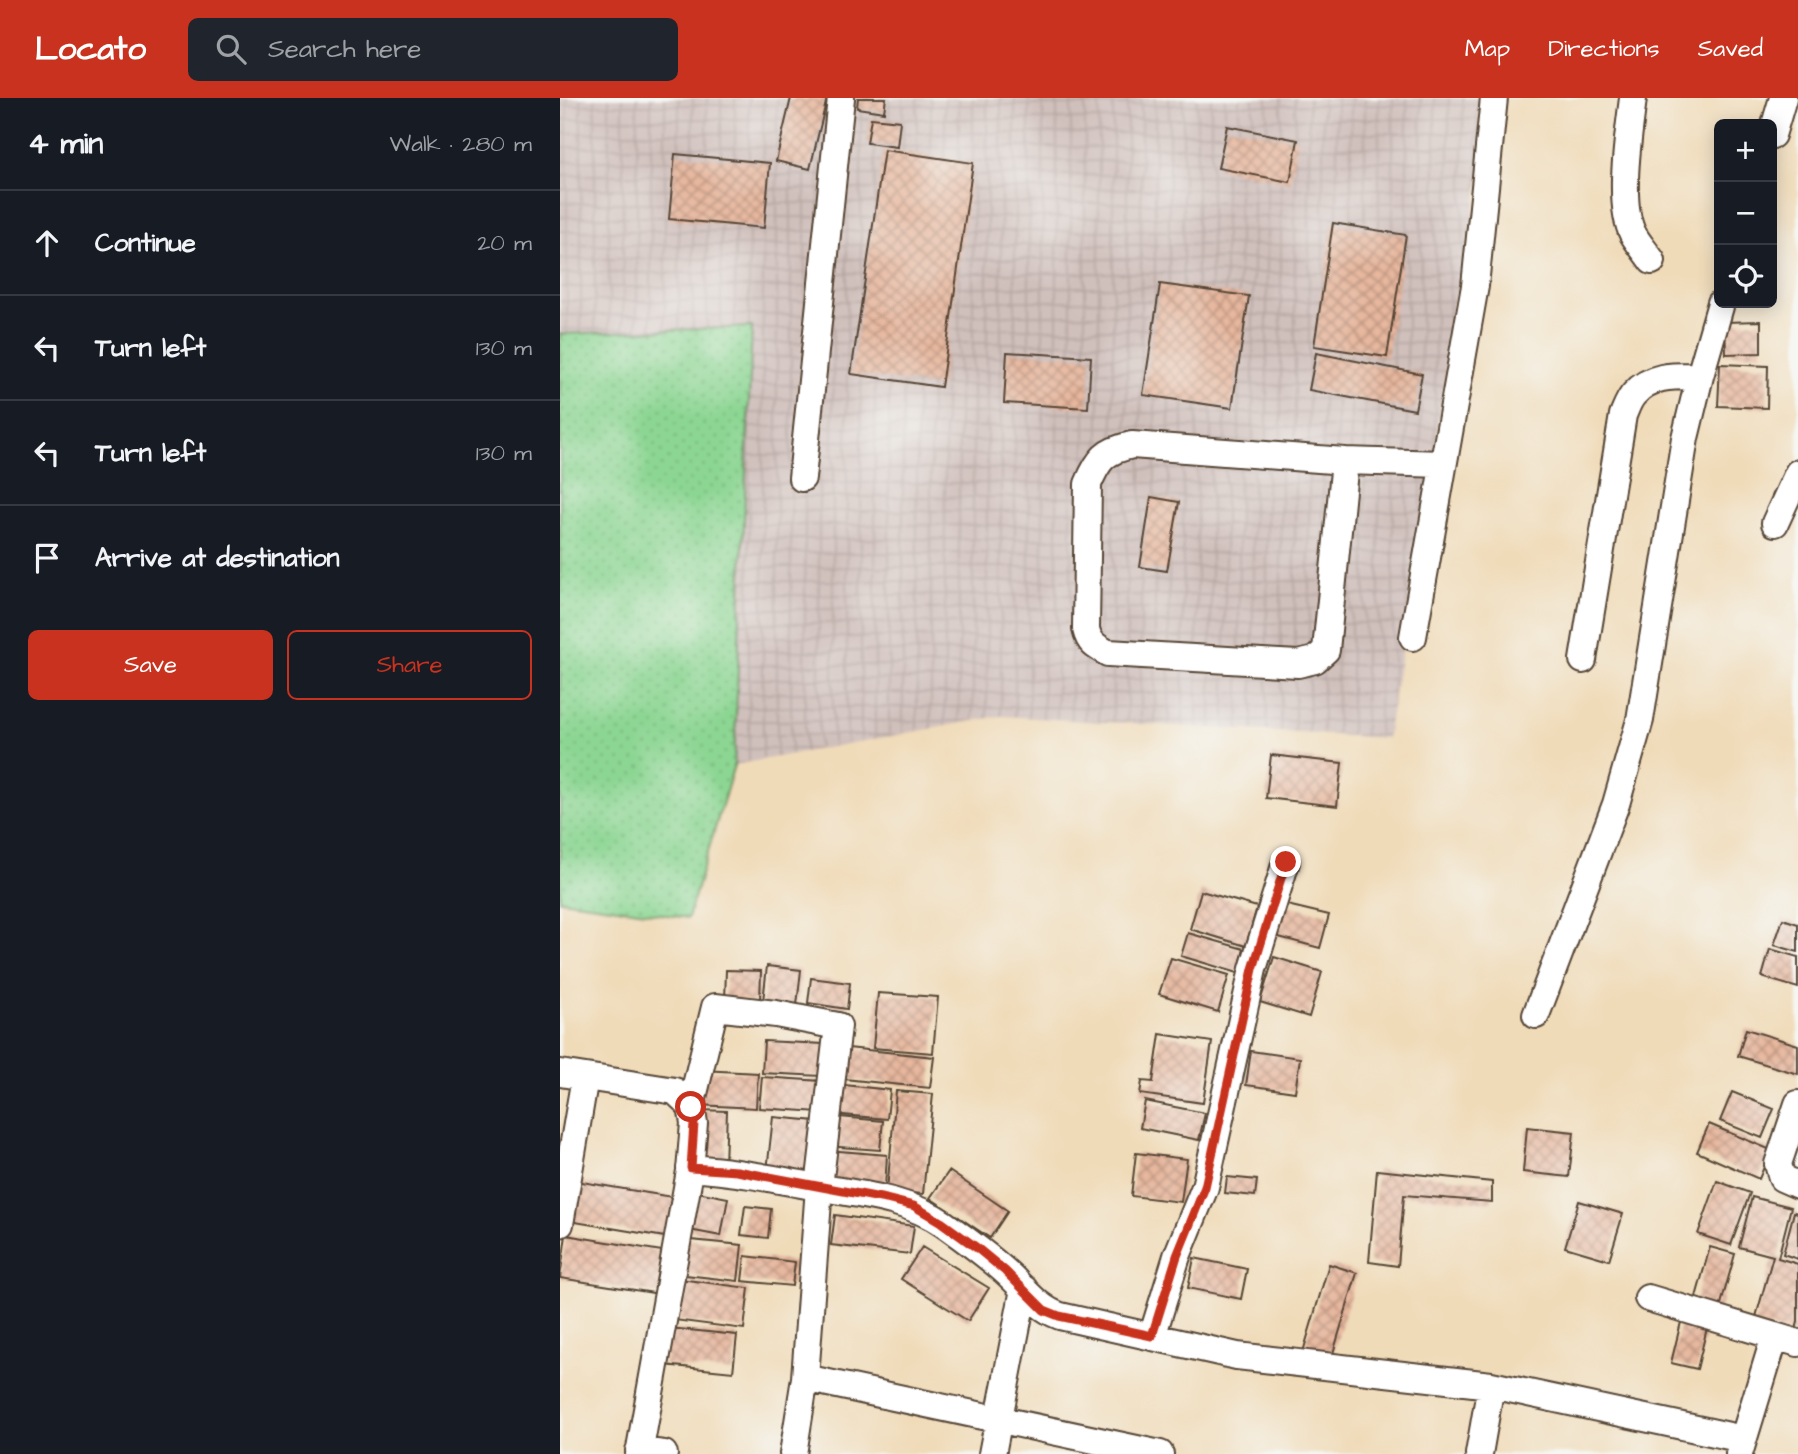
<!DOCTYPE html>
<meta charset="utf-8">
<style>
:root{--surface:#171b24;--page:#20242c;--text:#f1f3f6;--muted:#9ea1a6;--line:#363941;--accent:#c8321e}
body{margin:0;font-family:"Architects Daughter",sans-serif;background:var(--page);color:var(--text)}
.controls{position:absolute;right:21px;top:21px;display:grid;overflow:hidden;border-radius:10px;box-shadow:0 4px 18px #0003}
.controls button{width:63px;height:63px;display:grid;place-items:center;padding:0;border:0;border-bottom:2px solid var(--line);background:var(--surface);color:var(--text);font:35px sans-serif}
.stop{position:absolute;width:21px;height:21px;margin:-16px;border:5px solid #c8321e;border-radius:50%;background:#fff}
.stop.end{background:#c8321e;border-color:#fff;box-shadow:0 2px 7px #0008}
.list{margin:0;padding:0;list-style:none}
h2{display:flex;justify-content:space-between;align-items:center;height:91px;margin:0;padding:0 28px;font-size:30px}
h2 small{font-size:23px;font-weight:400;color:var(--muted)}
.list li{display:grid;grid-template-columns:46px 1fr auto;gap:21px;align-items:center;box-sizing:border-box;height:105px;padding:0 28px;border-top:2px solid var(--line)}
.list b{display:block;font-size:26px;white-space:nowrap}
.list em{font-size:23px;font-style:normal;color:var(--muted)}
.actions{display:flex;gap:14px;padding:21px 28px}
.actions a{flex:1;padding:16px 0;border:2px solid var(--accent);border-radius:10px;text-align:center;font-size:24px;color:var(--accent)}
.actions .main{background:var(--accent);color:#fff}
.icon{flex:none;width:38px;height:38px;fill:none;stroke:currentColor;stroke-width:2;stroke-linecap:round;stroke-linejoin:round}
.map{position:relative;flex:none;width:1238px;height:1356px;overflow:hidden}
header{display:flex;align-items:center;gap:42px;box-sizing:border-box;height:98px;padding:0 35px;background:var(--accent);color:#fff}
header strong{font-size:33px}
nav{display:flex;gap:38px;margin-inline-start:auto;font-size:24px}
.search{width:490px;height:63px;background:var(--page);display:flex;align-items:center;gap:18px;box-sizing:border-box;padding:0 24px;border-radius:10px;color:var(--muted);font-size:26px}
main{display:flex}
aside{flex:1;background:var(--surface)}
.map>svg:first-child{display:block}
.industrial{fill:url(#industrial-grid)}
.grass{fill:url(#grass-dots);stroke:#648058;stroke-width:2}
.building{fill:url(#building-cross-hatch)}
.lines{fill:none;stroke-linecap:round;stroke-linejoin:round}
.minor-casing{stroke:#564535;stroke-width:30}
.minor{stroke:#fff;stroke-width:26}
.route{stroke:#c8321e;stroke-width:9}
</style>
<header>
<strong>Locato</strong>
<div class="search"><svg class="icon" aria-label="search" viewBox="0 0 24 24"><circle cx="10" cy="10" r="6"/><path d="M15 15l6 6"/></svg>Search here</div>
<nav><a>Map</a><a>Directions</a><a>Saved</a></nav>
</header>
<main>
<aside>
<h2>4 min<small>Walk · 280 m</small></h2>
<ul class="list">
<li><svg class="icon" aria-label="ahead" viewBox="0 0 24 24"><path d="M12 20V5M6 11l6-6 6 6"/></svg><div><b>Continue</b></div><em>20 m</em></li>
<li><svg class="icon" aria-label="left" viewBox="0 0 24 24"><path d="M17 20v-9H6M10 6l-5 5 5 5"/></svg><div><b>Turn left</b></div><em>130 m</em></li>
<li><svg class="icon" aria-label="left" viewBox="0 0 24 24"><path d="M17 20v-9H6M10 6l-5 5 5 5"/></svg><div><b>Turn left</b></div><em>130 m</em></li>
<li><svg class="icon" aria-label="arrive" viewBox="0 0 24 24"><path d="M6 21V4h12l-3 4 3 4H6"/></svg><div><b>Arrive at destination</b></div></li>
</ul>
<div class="actions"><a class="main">Save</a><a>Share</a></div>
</aside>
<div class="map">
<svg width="1238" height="1356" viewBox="0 0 1238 1356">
<defs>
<pattern id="industrial-grid" width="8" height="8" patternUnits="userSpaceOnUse" patternTransform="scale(1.75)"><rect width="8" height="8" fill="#d0c0bc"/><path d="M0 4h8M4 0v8" fill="none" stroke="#b4a5a1"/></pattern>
<pattern id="grass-dots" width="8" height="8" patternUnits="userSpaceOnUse" patternTransform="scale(1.75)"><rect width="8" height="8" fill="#8cd693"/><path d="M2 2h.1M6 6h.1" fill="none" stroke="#7ab87e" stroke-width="1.8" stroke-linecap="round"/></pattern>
<pattern id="building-cross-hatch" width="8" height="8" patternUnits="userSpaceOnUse" patternTransform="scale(1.75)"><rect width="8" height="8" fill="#e7b79e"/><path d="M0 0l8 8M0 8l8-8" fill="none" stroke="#bc9580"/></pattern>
</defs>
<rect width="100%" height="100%" fill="#f6f6f2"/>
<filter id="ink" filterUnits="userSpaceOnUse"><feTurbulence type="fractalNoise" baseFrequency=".0143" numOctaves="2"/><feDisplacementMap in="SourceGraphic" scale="14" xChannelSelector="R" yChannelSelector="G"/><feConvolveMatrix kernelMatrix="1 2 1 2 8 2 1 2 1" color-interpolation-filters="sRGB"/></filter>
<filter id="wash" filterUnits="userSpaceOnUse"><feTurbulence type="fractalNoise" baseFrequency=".00686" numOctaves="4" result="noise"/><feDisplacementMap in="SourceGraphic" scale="28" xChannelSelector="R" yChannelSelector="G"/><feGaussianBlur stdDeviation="1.57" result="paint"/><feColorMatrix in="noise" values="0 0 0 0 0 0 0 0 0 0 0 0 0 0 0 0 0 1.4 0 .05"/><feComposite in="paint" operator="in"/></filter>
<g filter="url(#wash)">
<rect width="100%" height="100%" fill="#f0dbb9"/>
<path class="industrial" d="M0,0H933L827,640L440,618L174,667L192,229L0,236Z"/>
<path class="grass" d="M192,229L174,667L128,820L0,802V236Z"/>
<g id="blocks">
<path class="building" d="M231,0H267L250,71L216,63Z
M298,0H326L324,14L297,10Z
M311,20L340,23L337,49L307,45Z
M667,28L738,42L730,84L658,70Z
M324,52L413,65L381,289L291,276Z
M115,56L210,65L204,130L109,121Z
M773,125L846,137L827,259L754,248Z
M600,186L689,198L672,310L583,297Z
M1201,223V255L1166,256L1165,224Z
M447,254L531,259L528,310L444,305Z
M756,255L862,276L855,312L749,292Z
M1160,266L1208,268L1207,310L1158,308Z
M591,399L619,404L607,473L580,469Z
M711,657L782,665L777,708L706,700Z
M641,793L697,809L686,848L630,831Z
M723,806L769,817L760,850L715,838Z
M1223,821L1238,826V854L1214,847Z
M628,835L684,851L678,875L621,858Z
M1210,851L1238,859V890L1202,879Z
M714,859L762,874L749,919L700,904Z
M611,860L669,877L658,914L599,896Z
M207,868L241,872L236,916L202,912Z
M166,872L201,873L200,904L165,903Z
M251,880L290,885L287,911L248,905Z
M318,895L378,899L373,955L313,950Z
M1186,931L1238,947V976L1178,958Z
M600,936L652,944L643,1005L580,996L582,983L593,984Z
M204,943L264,946L262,978L202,975Z
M278,949L374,959L370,990L275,980Z
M691,953L740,960L735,994L686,987Z
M141,972L198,975L196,1010L138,1007Z
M202,979L262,983L260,1014L199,1010Z
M275,986L330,992L327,1021L272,1016Z
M336,993L373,996L363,1096L327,1093Z
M1172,994L1214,1011L1202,1040L1160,1023Z
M585,1003L645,1015L639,1042L580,1030Z
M139,1012L167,1013L165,1066L137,1065Z
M269,1018L323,1023L320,1052L266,1048Z
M213,1019L256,1023L250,1078L207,1073Z
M1149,1026L1211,1052L1199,1081L1137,1054Z
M967,1029L1014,1034L1009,1079L963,1074Z
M267,1052L327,1057L325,1089L265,1084Z
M576,1055L627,1061L621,1104L571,1098Z
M817,1072L932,1084V1104L844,1097L838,1168L809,1164Z
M389,1073L448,1113L430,1140L370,1100Z
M667,1079L697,1082L695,1098L665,1095Z
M16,1083L118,1100L111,1140L9,1123Z
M1157,1083L1190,1095L1171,1147L1138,1136Z
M132,1093L168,1100L161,1138L124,1131Z
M1192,1099L1231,1109L1218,1160L1238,1166V1224L1235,1236L1194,1226L1213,1158L1179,1149Z
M1019,1103L1063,1116L1049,1162L1005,1149Z
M185,1108L211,1111L208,1140L181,1137Z
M1234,1114L1238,1115V1161L1223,1156Z
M275,1117L354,1128L350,1156L271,1147Z
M6,1137L108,1154L100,1196L0,1180Z
M120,1141L182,1147L178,1183L117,1176Z
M362,1149L429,1190L408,1223L341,1181Z
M1150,1149L1175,1156L1158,1217L1133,1210Z
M185,1158L235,1164L232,1188L182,1183Z
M634,1160L687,1171L681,1201L628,1190Z
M769,1166L797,1175L771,1262L743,1254Z
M119,1181L189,1190L184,1231L114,1222Z
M1121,1224L1147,1230L1137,1271L1111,1265Z
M109,1230L177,1237L173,1274L104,1267Z"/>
</g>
</g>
<g filter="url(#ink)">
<use href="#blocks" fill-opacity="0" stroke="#564535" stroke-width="2"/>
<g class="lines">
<g class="minor-casing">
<path id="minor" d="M1073,0C1069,35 1057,105 1073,136C1078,145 1086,154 1092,163
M1212,37L1223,0
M785,363L766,552L755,562L738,566L548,555C536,549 529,545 526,531L528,386C539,360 545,353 572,347L785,363L883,366
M242,380L281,0
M1215,425L1238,375
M853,539L915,188L934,0
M1023,562L1063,317C1066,310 1069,301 1074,296C1091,276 1116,278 1140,278
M976,917L1056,706L1080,622L1125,340L1140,278L1161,205
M0,975L115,993L131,1008L134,1025L130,1073L79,1356
M1238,1006L1218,1066L1222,1080L1238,1087
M131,1008L155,909L216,916L278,928L259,1089L245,1280L600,1356
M130,1070C174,1073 215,1081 257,1089C301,1097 346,1100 384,1126C405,1141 427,1157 447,1175C465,1191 476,1209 500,1218L677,1258L931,1287L1183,1341
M0,1126L25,979
M1088,1200L1238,1245
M592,1239L617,1158L645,1089L693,871L726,764
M79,1353L104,1356
M233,1356L245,1280
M432,1356L464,1191
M919,1356L931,1287
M1179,1356L1215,1238"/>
</g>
<use href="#minor" class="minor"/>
</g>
</g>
<g class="lines" filter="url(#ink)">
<path class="route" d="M131,1009L134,1025L131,1070L177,1073L326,1101L354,1108L381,1124L417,1150L445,1173L484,1212L499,1218L592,1238L617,1158L645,1089L693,871L726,764"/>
</g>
</svg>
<div class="controls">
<button>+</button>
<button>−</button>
<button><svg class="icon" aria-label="locate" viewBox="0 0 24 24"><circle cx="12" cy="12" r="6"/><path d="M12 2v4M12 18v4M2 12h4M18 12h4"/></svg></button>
</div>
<div class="stop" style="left:131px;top:1009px"></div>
<div class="stop end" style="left:726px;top:764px"></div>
</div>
</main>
